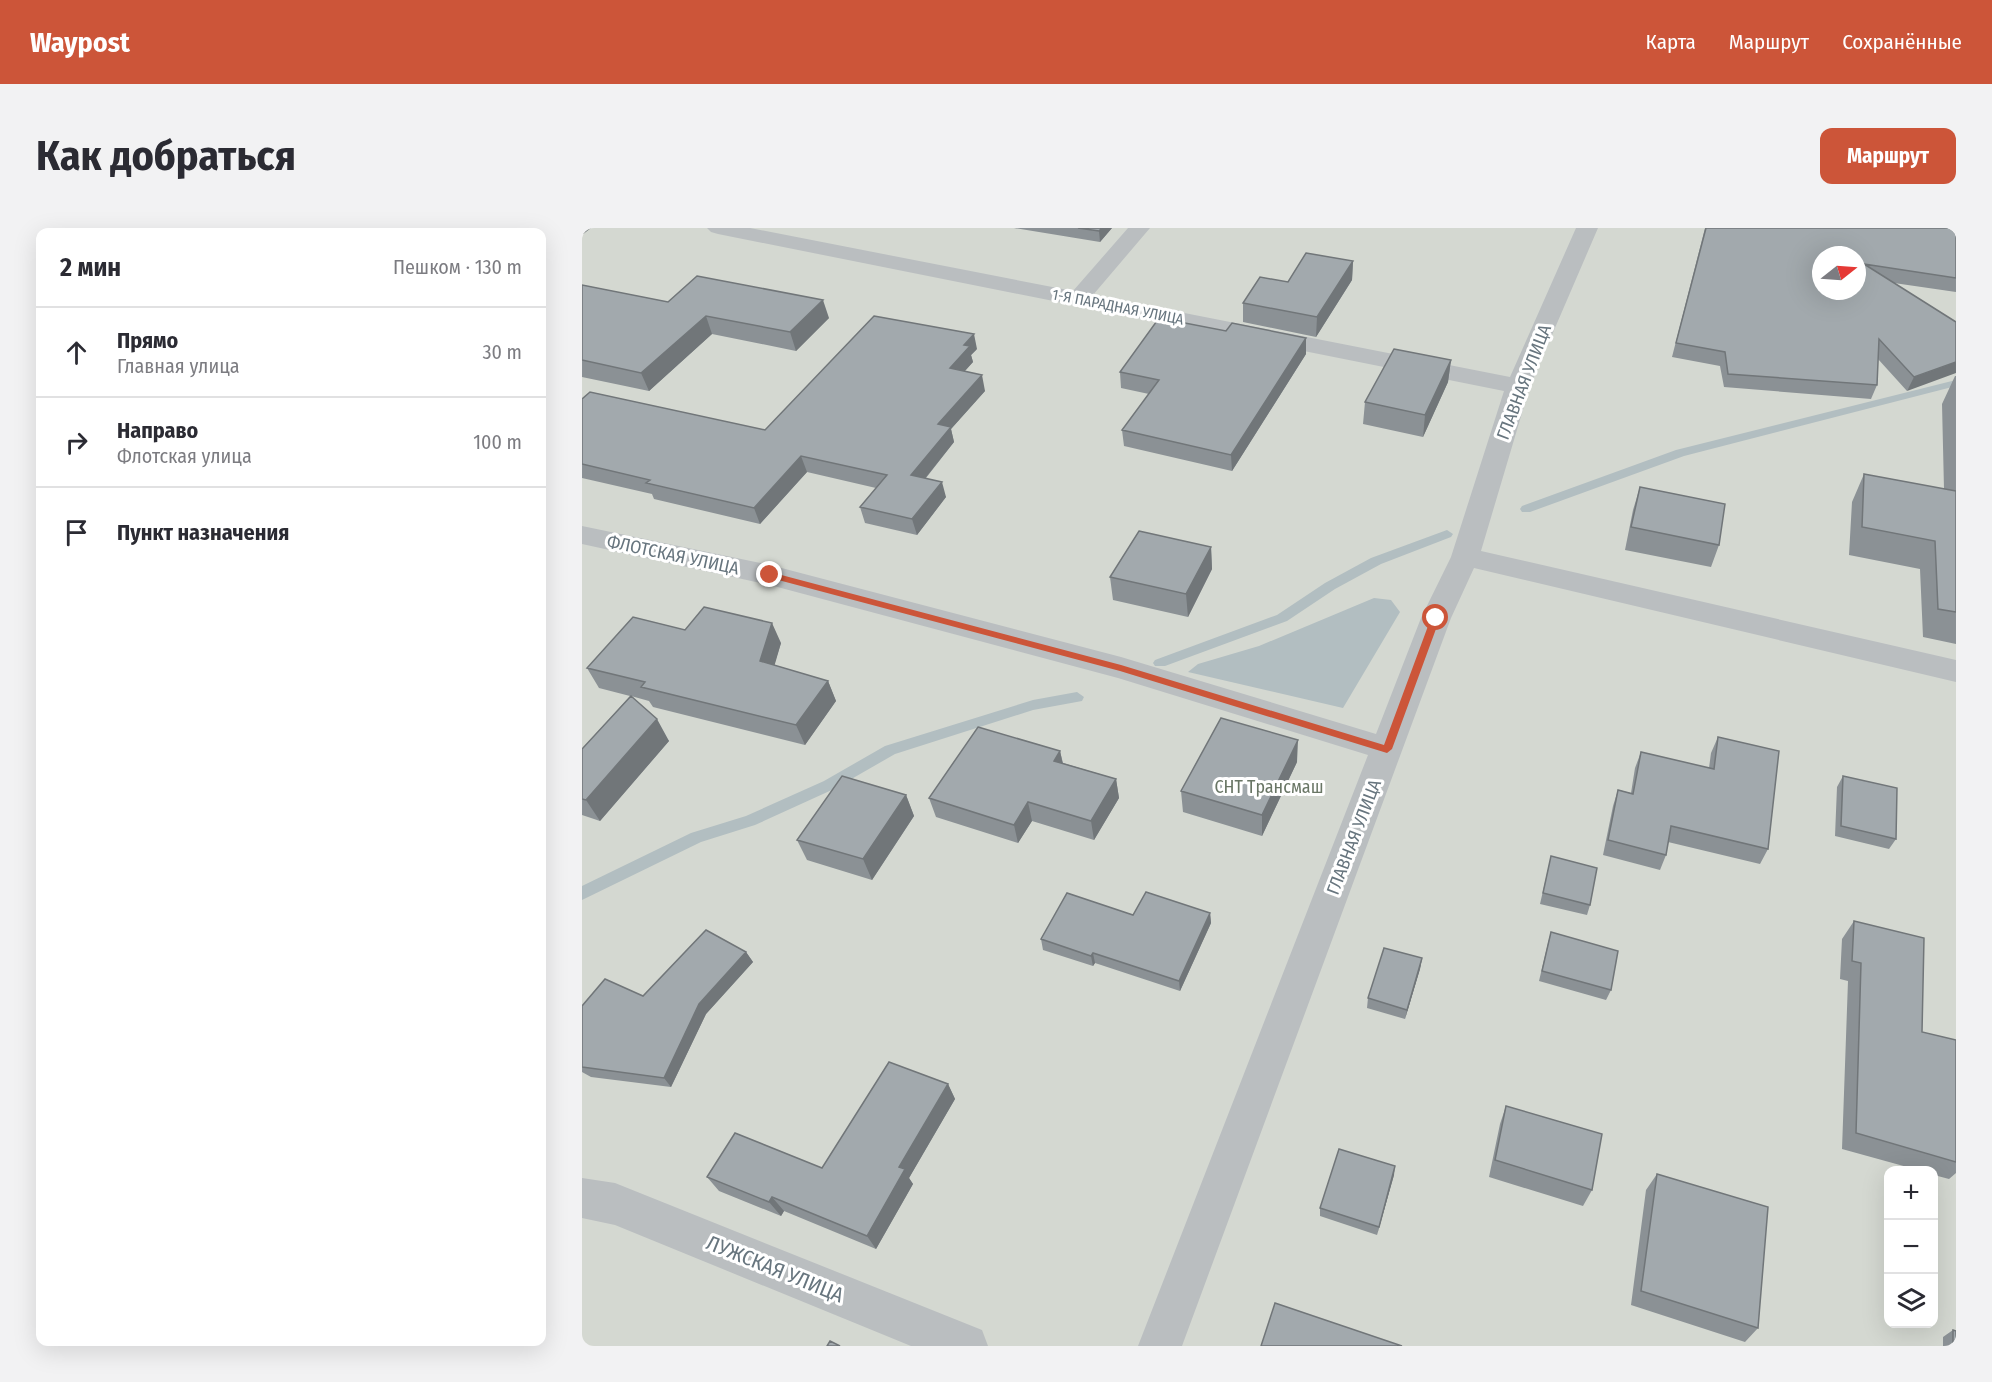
<!DOCTYPE html>
<html lang="ru">
<meta charset="utf-8">
<style>
:root{--surface:#fff;--page:#f2f2f3;--text:#2b2b33;--muted:#7c7c81;--line:#e1e1e2;--accent:#cc5539}
body{margin:0;font-family:"Fira Sans Condensed",sans-serif;background:var(--page);color:var(--text)}
.controls{position:absolute;right:18px;bottom:18px;display:grid;overflow:hidden;border-radius:12px;box-shadow:0 6px 24px #0002}
.controls button{width:54px;height:54px;display:grid;place-items:center;padding:0;border:0;border-bottom:2px solid var(--line);background:var(--surface);color:var(--text);font:30px sans-serif}
.compass{position:absolute;left:1230px;top:18px;width:54px;height:54px;border-radius:50%;background:var(--surface);box-shadow:0 6px 24px #0002;rotate:73deg}
.stop{position:absolute;width:18px;height:18px;margin:-14px;border:4px solid #cc5539;border-radius:50%;background:#fff}
.stop.end{background:#cc5539;border-color:#fff;box-shadow:0 2px 6px #0008}
.list{margin:0;padding:0;list-style:none}
h2{display:flex;justify-content:space-between;align-items:center;height:78px;margin:0;padding:0 24px;font-size:26px}
h2 small{font-size:20px;font-weight:400;color:var(--muted)}
.list li{display:grid;grid-template-columns:39px 1fr auto;gap:18px;align-items:center;box-sizing:border-box;height:90px;padding:0 24px;border-top:2px solid var(--line)}
.list b{display:block;font-size:22px;white-space:nowrap}
.list p{margin:0;font-size:20px;white-space:nowrap;color:var(--muted)}
.list em{font-size:20px;font-style:normal;color:var(--muted)}
.icon{flex:none;width:33px;height:33px;fill:none;stroke:currentColor;stroke-width:2;stroke-linecap:round;stroke-linejoin:round}
.map{position:relative;flex:none;width:1374px;height:1118px;overflow:hidden;border-radius:12px}
header{display:flex;align-items:center;gap:36px;box-sizing:border-box;height:84px;padding:0 30px;background:var(--accent);color:#fff}
header strong{font-size:28px}
nav{display:flex;gap:33px;margin-inline-start:auto;font-size:21px}
.intro{display:flex;align-items:center;justify-content:space-between;box-sizing:border-box;height:144px;padding:0 36px}
h1{margin:0;font-size:42px}
.button{padding:15px 27px;border-radius:12px;background:var(--accent);color:#fff;font-size:21px;font-weight:700}
main{display:flex;gap:36px;padding:0 36px}
aside{flex:1;background:var(--surface);border-radius:12px;box-shadow:0 6px 24px #0002}
.map>svg:first-child{display:block}
.green{fill:#d4d8d1;fill-rule:evenodd}
.water{fill:#b2bec1}
.lines{fill:none;stroke-linecap:round;stroke-linejoin:round}
.stream{fill:#b2bec1;fill-rule:evenodd}
.minor{fill:#babec0;fill-rule:evenodd}
.wall{fill:#8b9195}
.shaded-wall{fill:#717679}
.building{fill:#a2a9ad;stroke:#717679;stroke-width:1.5;fill-rule:evenodd}
.route{fill:#cc5539}
.labels{text-anchor:middle;dominant-baseline:central;stroke-width:6;stroke-linejoin:round;paint-order:stroke}
.far-street-label{font-size:15px;fill:#67757e;stroke:#fff}
.street-label{font-size:18px;fill:#67757e;stroke:#fff}
.park-label{font-size:18px;fill:#697665;stroke:#fff}
.near-street-label{font-size:21px;fill:#67757e;stroke:#fff}
</style>
<header>
<strong>Waypost</strong>
<nav><a>Карта</a><a>Маршрут</a><a>Сохранённые</a></nav>
</header>
<div class="intro"><h1>Как добраться</h1><a class="button">Маршрут</a></div>
<main>
<aside>
<h2>2 мин<small>Пешком · 130 m</small></h2>
<ul class="list">
<li><svg class="icon" aria-label="ahead" viewBox="0 0 24 24"><path d="M12 20V5M6 11l6-6 6 6"/></svg><div><b>Прямо</b><p>Главная улица</p></div><em>30 m</em></li>
<li><svg class="icon" aria-label="right" viewBox="0 0 24 24"><path d="M7 20v-9h11M14 6l5 5-5 5"/></svg><div><b>Направо</b><p>Флотская улица</p></div><em>100 m</em></li>
<li><svg class="icon" aria-label="arrive" viewBox="0 0 24 24"><path d="M6 21V4h12l-3 4 3 4H6"/></svg><div><b>Пункт назначения</b></div></li>
</ul>
</aside>
<div class="map">
<svg width="1374" height="1118" viewBox="0 0 1374 1118">
<rect width="100%" height="100%" fill="#f4f4f1"/>
<path class="green" d="M0,0H1374V1118H0ZM1239,27H1275V63H1239ZM1306,942H1352V1096H1306Z"/>
<path class="water" d="M792,370L809,372L818,384L761,480L606,444L616,436L677,418Z"/>
<g class="lines">
<path class="stream" d="M1374,152V158L1102,228L948,284H940L938,281L940,278L1094,222Z
M865,302L871,306L869,309L799,336L753,361L705,393L583,438H573L571,435L573,432L695,387L743,355L789,330Z
M495,464L502,469L500,473L451,482L313,526L252,561L173,597L119,614L0,672V658L109,605L164,588L242,553L303,518L451,472Z"/>
<path class="minor" d="M125,0H168L491,63L546,0H568L511,67L928,149L994,0H1016L948,158L899,323L1374,432V454L892,340L869,390L600,1118H556L786,527L536,450L188,357L0,316V298L188,337L539,429L794,506L839,390L869,329L922,163L136,6L129,4Z
M0,950L33,955L400,1102L406,1118H329L33,997L0,990Z"/>
</g>
<path class="wall" d="M432,0H530L518,14Z
M1123,0H1374V64L1312,55L1374,94L1325,163L1296,131L1295,157L1289,171L1142,159L1138,138L1090,129Z
M771,33L770,52L734,109L661,94V75L706,54Z
M0,57L86,74L247,90L214,123L130,106L67,163L0,149Z
M644,103L724,110V126L650,243L542,218L540,202L567,166L539,160L538,144Z
M395,121L389,127L391,134L382,144L403,163L369,201L372,214L344,250L364,269L335,307L283,295L278,279L294,260L225,244L178,296L72,271L70,266L0,250V171L183,202Z
M869,132L866,154L841,209L781,196L783,174Z
M1373,148H1374V416L1341,409L1338,341L1267,327L1270,274L1282,246L1362,261L1360,176Z
M1058,259L1137,317L1129,339L1043,322L1051,282Z
M629,319L630,341L606,389L531,372L528,349Z
M103,402L199,415L192,437L246,453L254,473L223,517L71,479L67,473L49,468L87,513L18,593L0,587V521L48,468L17,460L5,440Z
M1136,509L1186,621L1178,636L1086,614L1084,627L1078,642L1021,627L1031,578L1036,562L1049,565L1053,540L1059,524L1127,540L1129,525Z
M478,523L481,535L534,551L537,570L512,612L450,593L436,615L354,589L347,570Z
M715,534L680,608L601,584L599,563Z
M1261,548L1314,611L1307,621L1253,608L1255,559Z
M324,567L332,588L290,652L225,632L215,612Z
M969,628L1008,677L1005,687L958,676Z
M628,685L629,695L598,763L513,735L511,738L461,722L459,711L551,687Z
M1272,693L1340,804L1374,934V945L1367,951L1352,947V942H1336L1260,921L1266,753L1258,751L1260,711Z
M969,704L1029,762L1024,772L957,753L966,715Z
M164,724L171,734L124,786L89,859L9,849L0,844V778L61,768Z
M840,730L838,741L823,791L785,780L786,770Z
M366,856L373,871L327,950L331,956L294,1021L202,983L199,988L137,963L125,949L240,940Z
M924,878L1010,962L1001,978L907,949L918,896Z
M1075,946L1176,1100L1163,1114L1049,1077L1064,962Z
M812,947L795,1007L738,988V980Z
M1371,1102L1374,1118H1361V1109Z"/>
<path class="shaded-wall" d="M0,0H9L0,7Z
M520,0H530L518,14L517,3Z
M771,33L770,52L734,109L735,89Z
M241,72L247,90L214,123L208,104Z
M124,88L130,106L67,163L59,145Z
M392,106L395,121L389,127L391,134L371,156L368,140L382,117Z
M724,110V126L650,243L649,227Z
M869,132L866,154L841,209L843,187Z
M1374,134V145L1325,163L1332,149Z
M400,147L403,163L369,201L372,214L333,263L329,247L356,196Z
M219,228L225,244L178,296L172,280Z
M360,254L364,269L335,307L330,291Z
M629,319L630,341L606,389L604,366Z
M190,395L199,415L188,453L178,433Z
M246,453L254,473L223,517L214,497Z
M75,491L87,513L18,593L4,572Z
M716,512L715,534L680,608V587Z
M478,523L482,542L472,533Z
M534,551L537,570L512,612L509,593Z
M324,567L332,588L290,652L281,631Z
M446,574L450,593L436,615L432,597Z
M628,685L629,695L598,763L597,753Z
M164,724L171,734L124,786L89,859L82,850L117,776Z
M511,725L513,735L511,738L509,728Z
M840,730L838,741L823,791L825,782Z
M366,856L373,871L327,950L331,956L294,1021L285,1008L317,939Z
M813,938L812,947L795,1007L797,999Z
M190,969L202,983L199,988L187,974Z"/>
<path class="building" d="M496,0H520L517,3Z
M1124,0H1374V50L1282,36L1374,94V134L1332,149L1297,111L1295,157L1146,146L1143,124L1094,115ZM1239,27H1275V63H1239Z
M724,25L771,33L735,89L661,75L678,49L706,54Z
M115,48L241,72L208,104L124,88L59,145L0,132V57L86,74Z
M292,88L392,106L382,117L388,118L368,140L400,147L356,196L369,199L329,247L360,254L330,291L278,279L305,247L219,228L172,280L64,255L68,252L0,236V171L8,164L183,202Z
M577,90L644,103L650,95L724,110L649,227L540,202L577,152L538,144Z
M812,121L869,132L843,187L783,174Z
M1282,246L1374,263V384L1356,381L1353,313L1280,299Z
M1058,259L1143,276L1137,317L1049,299Z
M557,303L629,319L604,366L528,349Z
M122,379L190,395L178,433L246,453L214,497L59,459L63,454L5,440L51,389L103,402Z
M49,468L75,491L4,572L0,571V521Z
M639,490L716,512L680,587L599,563Z
M396,499L478,523L472,533L534,551L509,593L446,574L432,597L347,570Z
M1136,509L1197,523L1186,621L1089,598L1084,627L1026,612L1036,562L1051,566L1059,524L1132,541Z
M260,548L324,567L281,631L215,612Z
M1261,548L1315,560L1314,611L1259,598Z
M969,628L1015,640L1008,677L961,665Z
M564,664L628,685L597,753L511,725L509,728L459,711L485,665L551,687Z
M1272,693L1342,710L1340,804L1374,812V934L1274,905L1279,735L1270,733Z
M124,702L164,724L117,776L82,850L0,839V778L23,751L61,768Z
M969,704L1036,723L1029,762L960,743Z
M802,720L840,730L825,782L786,770Z
M307,834L366,856L317,939L323,941L285,1008L190,969L187,974L125,949L153,905L240,940Z
M924,878L1020,906L1010,962L913,932Z
M757,921L813,938L797,999L738,980Z
M1075,946L1186,979L1176,1100L1059,1063Z
M693,1075L820,1118H679Z
M1371,1102L1374,1103V1118H1371Z
M248,1113L258,1118H245Z"/>
<path class="route" d="M188,344L539,437L802,517L849,390L854,387L858,390L810,521L805,525L538,443L185,349V345Z"/>
<g class="labels">
<g class="far-street-label">
<text transform="translate(536 79) rotate(11)">1-Я ПАРАДНАЯ УЛИЦА</text>
</g>
<g class="street-label">
<text transform="translate(942 154) rotate(-69)">ГЛАВНАЯ УЛИЦА</text>
<text transform="translate(91 327) rotate(12)">ФЛОТСКАЯ УЛИЦА</text>
<text transform="translate(772 609) rotate(-69)">ГЛАВНАЯ УЛИЦА</text>
</g>
<g class="park-label">
<text x="687" y="559">СНТ Трансмаш</text>
</g>
<g class="near-street-label">
<text transform="translate(193 1041) rotate(22)">ЛУЖСКАЯ УЛИЦА</text>
</g>
</g>
</svg>
<div class="controls">
<button>+</button>
<button>−</button>
<button><svg class="icon" aria-label="layers" viewBox="0 0 24 24"><path d="M12 4l9 5-9 5-9-5zM3 14l9 5 9-5"/></svg></button>
</div>
<svg class="compass" viewBox="-18 -18 36 36"><path d="M0-13l5 13h-10z" fill="#e53935"/><path d="M0 13l5-13h-10z" fill="#7c7c81"/></svg>
<div class="stop" style="left:854px;top:390px"></div>
<div class="stop end" style="left:188px;top:347px"></div>
</div>
</main>
